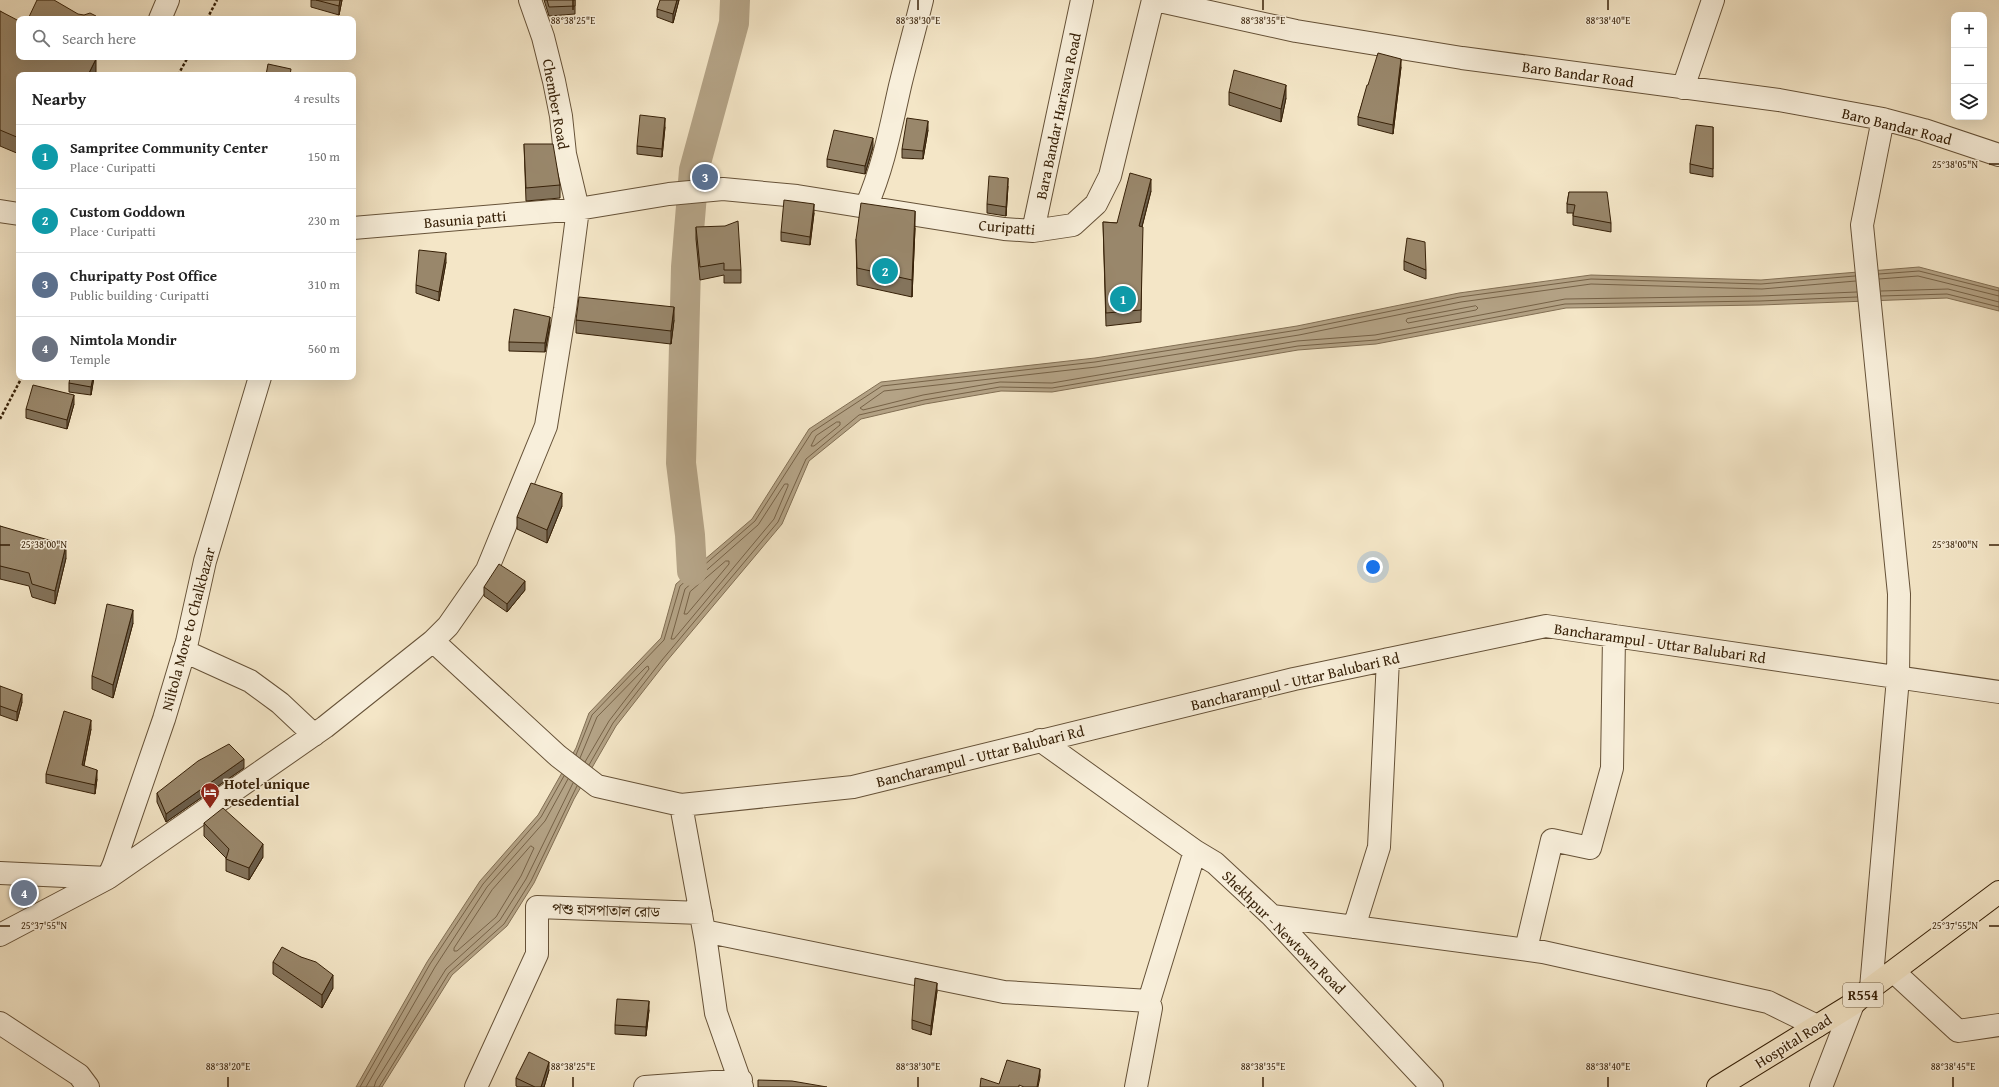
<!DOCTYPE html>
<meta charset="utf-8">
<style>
:root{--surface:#fff;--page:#f6f6f6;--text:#222;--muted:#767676;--line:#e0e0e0;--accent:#0b8043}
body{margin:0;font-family:"Gentium Book Plus","Noto Serif Bengali",serif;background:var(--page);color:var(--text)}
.controls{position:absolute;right:12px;top:12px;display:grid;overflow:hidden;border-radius:8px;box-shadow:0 4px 16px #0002}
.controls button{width:36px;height:36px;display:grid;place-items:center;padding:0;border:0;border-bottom:1px solid var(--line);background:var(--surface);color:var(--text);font:20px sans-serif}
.you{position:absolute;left:1373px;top:567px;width:14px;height:14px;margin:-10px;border:3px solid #fff;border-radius:50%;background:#1a73e8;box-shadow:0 0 0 6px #1a73e833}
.badge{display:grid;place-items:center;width:26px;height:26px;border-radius:50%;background:var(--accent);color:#fff;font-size:13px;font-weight:700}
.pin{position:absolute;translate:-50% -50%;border:2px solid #fff;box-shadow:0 1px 4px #0006}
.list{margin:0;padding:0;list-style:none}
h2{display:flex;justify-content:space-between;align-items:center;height:52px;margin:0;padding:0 16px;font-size:17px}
h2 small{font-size:13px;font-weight:400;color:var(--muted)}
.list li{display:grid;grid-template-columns:26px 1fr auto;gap:12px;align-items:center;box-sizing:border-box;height:64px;padding:0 16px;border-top:1px solid var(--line)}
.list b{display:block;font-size:15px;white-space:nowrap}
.list p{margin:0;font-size:13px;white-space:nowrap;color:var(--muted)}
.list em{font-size:13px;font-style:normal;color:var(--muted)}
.icon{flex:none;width:22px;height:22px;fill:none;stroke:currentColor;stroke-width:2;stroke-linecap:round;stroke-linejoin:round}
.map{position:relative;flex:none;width:1999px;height:1087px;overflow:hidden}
.search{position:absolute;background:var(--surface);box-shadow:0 4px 16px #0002;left:16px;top:16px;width:340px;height:44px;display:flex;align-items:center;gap:10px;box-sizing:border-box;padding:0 14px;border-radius:8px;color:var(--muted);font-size:15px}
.panel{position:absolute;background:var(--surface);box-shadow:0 4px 16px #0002;left:16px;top:72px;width:340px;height:308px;border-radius:8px}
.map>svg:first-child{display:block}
.water{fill:#b4a386;stroke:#826f54}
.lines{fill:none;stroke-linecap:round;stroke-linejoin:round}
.shore{stroke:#766247;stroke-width:1}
.river{stroke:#b4a386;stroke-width:30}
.minor-casing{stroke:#665238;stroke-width:24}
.major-casing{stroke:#372108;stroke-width:24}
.path{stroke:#372108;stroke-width:2.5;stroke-dasharray:3 2;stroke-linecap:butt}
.minor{stroke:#f8efdb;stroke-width:22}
.major{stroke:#f4e6c7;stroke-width:22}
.wall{fill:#84745c;stroke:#372108}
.shaded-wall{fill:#6b5e4b;stroke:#372108}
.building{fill:#99876b;stroke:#372108}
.ticks{fill:none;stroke:#372108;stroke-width:1.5}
.labels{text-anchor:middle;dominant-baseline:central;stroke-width:3;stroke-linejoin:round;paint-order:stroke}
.shield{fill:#f8efdb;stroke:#715f47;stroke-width:1}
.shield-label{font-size:14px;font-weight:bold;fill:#372108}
.street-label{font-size:15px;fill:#372108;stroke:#f8efdb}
.poi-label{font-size:15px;font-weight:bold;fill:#372108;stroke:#f8efdb;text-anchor:start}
.ticks-label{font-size:10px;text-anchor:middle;fill:#372108;stroke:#f8efdb;stroke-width:3;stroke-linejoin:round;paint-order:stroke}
</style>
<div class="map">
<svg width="1999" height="1087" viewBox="0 0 1999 1087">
<rect width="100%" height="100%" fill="#f4e6c7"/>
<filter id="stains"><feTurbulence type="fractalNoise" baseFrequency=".005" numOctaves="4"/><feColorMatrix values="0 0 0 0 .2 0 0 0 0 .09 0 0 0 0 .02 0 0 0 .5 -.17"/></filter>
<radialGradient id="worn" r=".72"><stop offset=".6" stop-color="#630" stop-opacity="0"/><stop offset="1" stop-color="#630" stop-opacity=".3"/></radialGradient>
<path class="water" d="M1919,267L1999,288V311L1947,298L1761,305L1566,308L1376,344L1298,350L1052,392L1001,391L925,404L861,419L809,461L782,524L666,662L616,726L574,799L534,883L507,926L452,975L382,1087H356L427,962L480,881L538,815L576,748L589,713L661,638L676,584L752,519L809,429L881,382L1095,358L1297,326L1459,293L1591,275L1761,280Z"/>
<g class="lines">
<path class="shore" d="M1879,274L1919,271L1999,291
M1879,279L1918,276L1999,296
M1856,281L1762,289L1591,284L1461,302L1299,335L1096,367L884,391L860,408L863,410L923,395L1000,382L1052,383L1297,341L1375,335L1565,299L1760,296L1857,292
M1881,291L1948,289L1999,302
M1881,296L1947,294L1999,307
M1476,306L1478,308L1476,310L1408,323L1406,321L1407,319Z
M837,422H840V425L814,446H811L816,436Z
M785,484H788V486L774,519L674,639H671L685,589L758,525Z
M726,561H729V564L687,614H684L690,592Z
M576,755L592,715L664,640L680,586L755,521L812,432L882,386L1095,362L1298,330L1460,297L1591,279L1761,284L1855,276
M580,758L597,717L646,667L648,666L649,669L609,721L585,762
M589,765L613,723L662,660L778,522L806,459L859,415L924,400L1000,387L1052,388L1298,346L1376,340L1565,304L1760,301L1857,297
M531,846L534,848L521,876L496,917L457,951H454V948L492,890Z
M360,1087L430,964L483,884L541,817L564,776
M366,1087L435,967L487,887L545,821L568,779
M374,1087L376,1081L446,969L500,920L526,879L573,783
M379,1087L449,973L504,924L531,881L577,786"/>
<path class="river" d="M692,571L690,535L681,463L686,267L694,170L734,23L735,0"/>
<g class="minor-casing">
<path id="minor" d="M1155,0L1296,31L1462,58L1779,100L1883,119L1924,130L1999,155
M160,19L168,0
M1683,88L1713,0
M866,207C884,165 890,130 900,86C907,57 915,29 922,0
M0,211L19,214
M353,228L578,209L669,194L723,189L797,196L1004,229L1033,231L1073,225L1096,204L1110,176L1153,0
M1033,231L1082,0
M433,641L558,756L597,786L681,805L853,787L1294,679L1546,626L1999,692
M184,651L250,681L280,703L314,735
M1040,740L1195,851L1215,863L1272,916L1432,1087
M681,805L706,942L716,1013L742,1087
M0,873L108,878L325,727L433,641L448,626L487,570L546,426L565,309L578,209L565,154L561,116L554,81L543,37L530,0
M1272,916L1543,952L1768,1002L1817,1026
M1354,927L1379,847L1388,659
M704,931L1004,992L1149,1001L1195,851
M0,935L108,878L114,864L164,719L187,642L205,561L260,377
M1526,949L1552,840L1590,848L1612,768L1614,636
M1894,972L1958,1031L1999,1025
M1871,988L1898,678L1899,594L1862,225L1883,119
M0,1023L79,1075L88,1087
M476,1087L537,954V907L701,913
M645,1087L741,1080
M1136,1087L1151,1008L1149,1001
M1821,1087L1853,1004"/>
</g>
<g class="major-casing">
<path id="major" d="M1718,1087L1853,1004L1871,988L1999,892"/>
</g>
<path class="path" d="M207,19L217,0
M178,75L188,57
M0,419L22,377"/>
<use href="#minor" class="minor"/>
<use href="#major" class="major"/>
</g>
<path class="wall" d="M311,0H342L339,15L311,7Z
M544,0H575V14L549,16Z
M679,0L673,23L657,17V9Z
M0,11L96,75H19V154L0,146Z
M1401,67L1393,134L1358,125V117L1368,85Z
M1229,92L1286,98L1281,122L1229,105Z
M665,127L662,157L637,154V146Z
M1713,127V177L1690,173V164Z
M928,130L923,159L902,158V149Z
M524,144L560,185V198L526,201Z
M873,147L865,174L827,167V159Z
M1008,186L1006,216L987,213V204Z
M1151,191L1142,227L1141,322L1106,326L1103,222L1117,223Z
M1569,192L1611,223V232L1573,225V213H1567V204Z
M814,213L810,245L781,241V232Z
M696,227L741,270V283H724V275L700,280L696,239Z
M915,228L912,297L857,285L856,239Z
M1404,261L1426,270V279L1404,270Z
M446,262L439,301L416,293V285Z
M576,320H674L671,344L576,333Z
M550,325L545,352L509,351V342Z
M94,377L91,395L69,392V383Z
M74,404L67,429L26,418V409Z
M562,506L547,543L517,529V517Z
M0,526L66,558L55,604L32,597L29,586L0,579Z
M484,587L525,590L507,612L484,596Z
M133,623L113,698L92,689V676Z
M0,686L22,702L17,721L0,715Z
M91,729L84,766L97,779L95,794L46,783V774Z
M244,768L166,822L157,802V793Z
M204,823L263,857L249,880L226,871V858L204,836Z
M301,957L333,988L322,1008L273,974V962Z
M937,991L931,1035L912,1029V1020Z
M649,1010L646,1036L615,1034V1025Z
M549,1070L544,1087H518L516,1086V1078Z"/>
<path class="shaded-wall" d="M340,0H342L339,15V6Z
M677,0H679L673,23V14Z
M96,59V75H88Z
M1401,59V67L1393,134V125Z
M1286,85V98L1281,122V109Z
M665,118V127L662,157V149Z
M928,121V130L923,159V151Z
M873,138V147L865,174V166Z
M1008,178V186L1006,216V207Z
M1151,179V191L1139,238V226Z
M814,204V213L810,245V237Z
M915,211V228L912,297V280Z
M446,253V262L439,301V292Z
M674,307V320L671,344V331Z
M550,317V325L545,352V343Z
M93,377H94L91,395V387Z
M74,395V404L67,429V420Z
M562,493V506L547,543V530Z
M66,545V558L55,604V591Z
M525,581V590L507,612V604Z
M133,610V623L113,698V685Z
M22,694V702L17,721V712Z
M91,720V729L82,774V765Z
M244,759V768L166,822V814Z
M97,770V779L95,794V785Z
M263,844V857L249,880V868Z
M333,975V988L322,1008V995Z
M937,983V991L931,1035V1026Z
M649,1001V1010L646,1036V1027Z
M549,1062V1070L544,1087H541Z
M1040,1069V1077L1038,1087H1037Z"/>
<path class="building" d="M37,0H54L78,14L84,15L90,13L96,16L95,19H28Z
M316,0H340L339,6Z
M547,0H575V6L549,7Z
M660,0H677L673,14L657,9Z
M0,11L19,21V57H92L96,59L88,75H19V138L0,130Z
M1378,53L1401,59L1393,125L1358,117L1367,85H1368Z
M268,64L291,69L290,75H266Z
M1234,70L1286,85L1281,109L1229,92Z
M640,115L665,118L662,149L637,146Z
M907,118L928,121L923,151L902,149Z
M1696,125L1713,127V169L1690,164Z
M834,130L873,138L865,166L827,159Z
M524,144H553L560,185L526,188Z
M1130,173L1151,179L1139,226L1143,227L1141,310L1106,313L1103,222L1117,223Z
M989,176L1008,178L1006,207L987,204Z
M1569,192H1607L1611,223L1573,216L1575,205L1567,204Z
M784,200L814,204L810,237L781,232Z
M861,203L915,211L912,280L857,268L856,239Z
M738,221L741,270H724V263L700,267L696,227L725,226Z
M1407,238L1425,242L1426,270L1404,261Z
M419,250L446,253L439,292L416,285Z
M579,297L674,307L671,331L576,320Z
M514,309L550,317L545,343L509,342Z
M70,377H93L91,387L69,383Z
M33,385L74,395L67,420L26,409Z
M531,483L562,493L547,530L517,517Z
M0,526L66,545L55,591L32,584L29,573L0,566Z
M499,564L525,581L507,604L484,587Z
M107,604L133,610L113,685L92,676Z
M0,686L22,694L17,712L0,706Z
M64,711L91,720L82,765L97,770L95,785L46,774Z
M229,744L244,759L166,814L157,793L198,761Z
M223,808L263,844L249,868L226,859L229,849L204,823Z
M282,947L301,957L316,962L333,975L322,995L273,962Z
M915,978L937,983L931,1026L912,1020Z
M617,999L649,1001L646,1027L615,1025Z
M529,1052L549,1062L541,1087H535L516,1078Z
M1007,1060L1040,1069L1037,1087H1024L1019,1085V1087H980L981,1078L999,1084Z
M758,1080L792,1081L827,1087H758Z"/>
<path class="ticks" d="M573,0V10M918,0V10M1263,0V10M1608,0V10M1989,164H1999M0,545H10M1989,545H1999M0,926H10M1989,926H1999M228,1077V1087M573,1077V1087M918,1077V1087M1263,1077V1087M1608,1077V1087M1953,1077V1087"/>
<defs>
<g id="hotel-pin" transform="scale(1)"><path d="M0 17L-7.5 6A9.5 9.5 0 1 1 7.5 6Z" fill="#8f2418" stroke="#f8efdb"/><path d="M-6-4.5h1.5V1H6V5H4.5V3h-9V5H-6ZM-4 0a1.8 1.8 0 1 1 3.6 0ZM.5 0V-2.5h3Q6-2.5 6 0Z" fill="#fff"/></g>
</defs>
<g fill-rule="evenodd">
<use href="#hotel-pin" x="210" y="792"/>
</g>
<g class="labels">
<rect class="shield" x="1843" y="983" width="40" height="24" rx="3"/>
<g class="shield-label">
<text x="1863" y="995">R554</text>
</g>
<g class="street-label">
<text transform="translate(1578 74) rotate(8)">Baro Bandar Road</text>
<text transform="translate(556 104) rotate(80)">Chember Road</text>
<text transform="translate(1058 116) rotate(-78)">Bara Bandar Harisava Road</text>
<text transform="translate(1897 126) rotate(14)">Baro Bandar Road</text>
<text transform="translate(465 219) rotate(-5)">Basunia patti</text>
<text transform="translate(1007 227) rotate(5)">Curipatti</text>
<text transform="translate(188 629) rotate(-75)">Niltola More to Chalkbazar</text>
<text transform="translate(1660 643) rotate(8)">Bancharampul - Uttar Balubari Rd</text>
<text transform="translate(1295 681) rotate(-13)">Bancharampul - Uttar Balubari Rd</text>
<text transform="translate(980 756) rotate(-14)">Bancharampul - Uttar Balubari Rd</text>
<text transform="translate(606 910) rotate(2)">পশু হাসপাতাল রোড</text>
<text transform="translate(1284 932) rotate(45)">Shekhpur - Newtown Road</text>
<text transform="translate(1793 1041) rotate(-32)">Hospital Road</text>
</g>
<g class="poi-label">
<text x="224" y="783">Hotel unique<tspan x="224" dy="17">resedential</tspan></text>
</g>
</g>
<g class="ticks-label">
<text x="573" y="24">88°38'25"E</text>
<text x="918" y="24">88°38'30"E</text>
<text x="1263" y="24">88°38'35"E</text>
<text x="1608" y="24">88°38'40"E</text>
<text x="1955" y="168">25°38'05"N</text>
<text x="44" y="548">25°38'00"N</text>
<text x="1955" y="548">25°38'00"N</text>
<text x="44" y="929">25°37'55"N</text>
<text x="1955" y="929">25°37'55"N</text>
<text x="228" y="1070">88°38'20"E</text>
<text x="573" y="1070">88°38'25"E</text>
<text x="918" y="1070">88°38'30"E</text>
<text x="1263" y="1070">88°38'35"E</text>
<text x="1608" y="1070">88°38'40"E</text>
<text x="1953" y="1070">88°38'45"E</text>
</g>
<rect width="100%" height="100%" filter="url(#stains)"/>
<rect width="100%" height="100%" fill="url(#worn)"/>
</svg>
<div class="controls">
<button>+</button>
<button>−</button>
<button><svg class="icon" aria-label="layers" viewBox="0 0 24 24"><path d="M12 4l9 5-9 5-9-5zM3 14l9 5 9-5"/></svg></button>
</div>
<div class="you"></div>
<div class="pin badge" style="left:1123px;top:299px;background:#0f9aa8">1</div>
<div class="pin badge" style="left:885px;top:271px;background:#0f9aa8">2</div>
<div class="pin badge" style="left:705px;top:177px;background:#5c6f8a">3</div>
<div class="pin badge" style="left:24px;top:893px;background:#6b7280">4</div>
<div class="search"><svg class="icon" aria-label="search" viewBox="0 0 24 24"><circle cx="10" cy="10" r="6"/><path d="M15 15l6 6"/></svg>Search here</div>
<section class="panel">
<h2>Nearby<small>4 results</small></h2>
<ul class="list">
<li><span class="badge" style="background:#0f9aa8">1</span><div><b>Sampritee Community Center</b><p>Place · Curipatti</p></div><em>150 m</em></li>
<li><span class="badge" style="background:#0f9aa8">2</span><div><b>Custom Goddown</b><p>Place · Curipatti</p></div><em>230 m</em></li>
<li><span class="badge" style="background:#5c6f8a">3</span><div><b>Churipatty Post Office</b><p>Public building · Curipatti</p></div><em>310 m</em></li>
<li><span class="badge" style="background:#6b7280">4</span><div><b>Nimtola Mondir</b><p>Temple</p></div><em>560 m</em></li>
</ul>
</section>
</div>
